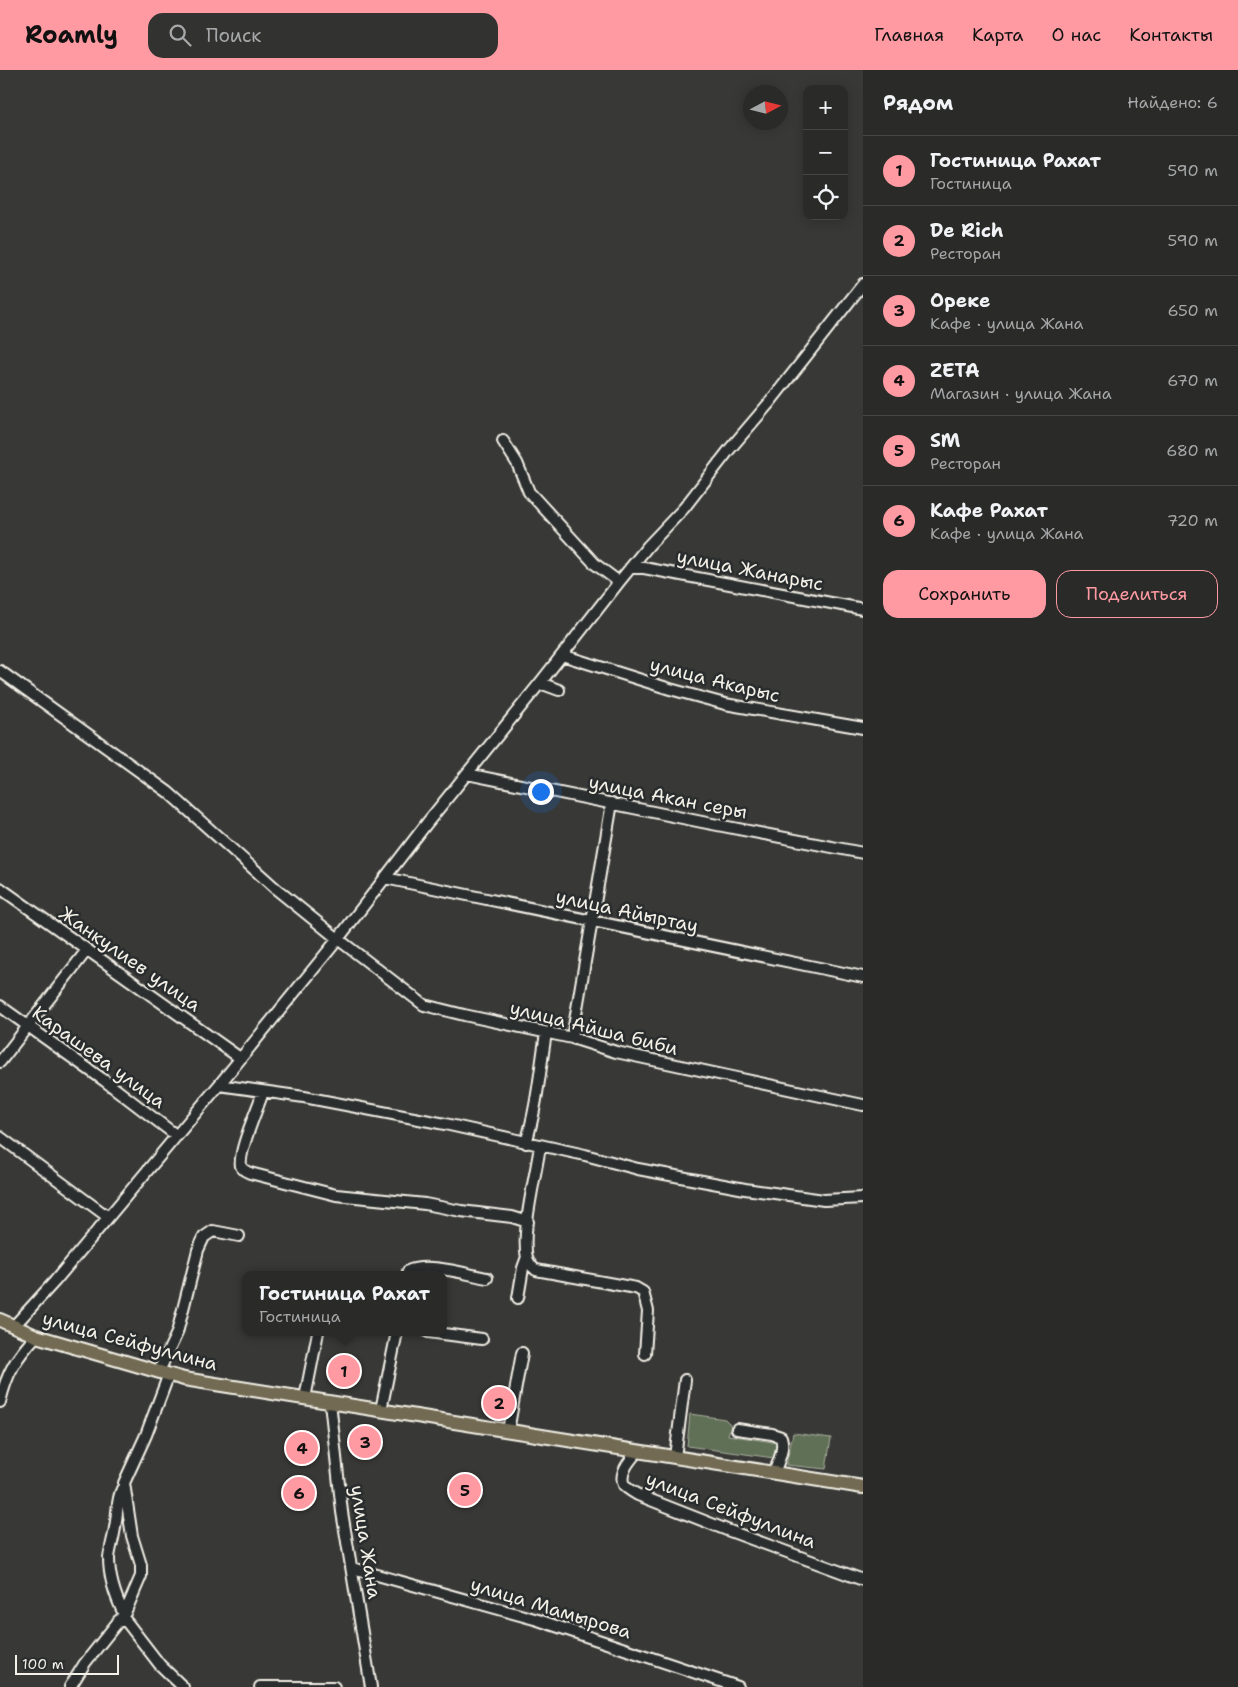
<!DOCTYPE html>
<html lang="ru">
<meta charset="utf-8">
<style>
:root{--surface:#2a2a28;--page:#323230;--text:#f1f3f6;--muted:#a5a7a8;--line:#464645;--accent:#ff9aa2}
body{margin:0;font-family:"Shantell Sans",sans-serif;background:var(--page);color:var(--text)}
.controls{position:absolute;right:15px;top:15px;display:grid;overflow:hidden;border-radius:10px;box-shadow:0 2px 12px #0003}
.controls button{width:45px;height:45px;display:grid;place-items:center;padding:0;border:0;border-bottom:1px solid var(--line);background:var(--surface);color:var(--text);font:25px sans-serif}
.compass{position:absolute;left:743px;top:15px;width:45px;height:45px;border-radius:50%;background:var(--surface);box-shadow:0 2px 12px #0003;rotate:83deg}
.scale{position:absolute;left:15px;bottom:12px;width:104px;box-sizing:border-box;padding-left:5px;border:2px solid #f4f1e8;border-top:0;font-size:14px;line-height:18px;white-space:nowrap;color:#f4f1e8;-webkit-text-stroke:4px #2a2d2e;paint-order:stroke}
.you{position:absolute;left:540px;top:721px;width:18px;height:18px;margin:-12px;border:4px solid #fff;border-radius:50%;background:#1a73e8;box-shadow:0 0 0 8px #1a73e833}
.badge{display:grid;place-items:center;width:32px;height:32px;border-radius:50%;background:var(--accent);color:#111;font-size:16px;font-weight:700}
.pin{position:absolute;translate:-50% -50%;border:2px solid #fff;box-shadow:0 1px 5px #0006}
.popup{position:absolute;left:242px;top:1201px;width:205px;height:65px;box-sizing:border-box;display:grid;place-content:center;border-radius:10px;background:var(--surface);filter:drop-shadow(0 1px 4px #0005);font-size:16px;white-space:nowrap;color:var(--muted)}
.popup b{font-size:19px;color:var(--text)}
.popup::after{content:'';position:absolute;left:50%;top:100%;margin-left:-10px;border:10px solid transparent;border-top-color:var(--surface)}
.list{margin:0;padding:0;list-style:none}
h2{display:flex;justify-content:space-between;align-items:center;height:65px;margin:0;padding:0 20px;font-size:21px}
h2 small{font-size:16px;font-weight:400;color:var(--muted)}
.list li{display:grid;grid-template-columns:32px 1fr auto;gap:15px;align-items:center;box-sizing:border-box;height:70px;padding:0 20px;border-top:1px solid var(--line)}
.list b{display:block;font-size:19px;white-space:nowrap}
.list p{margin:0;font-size:16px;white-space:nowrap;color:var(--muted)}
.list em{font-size:16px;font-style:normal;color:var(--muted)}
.actions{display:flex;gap:10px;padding:15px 20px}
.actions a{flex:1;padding:11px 0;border:1px solid var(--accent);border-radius:15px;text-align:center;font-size:18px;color:var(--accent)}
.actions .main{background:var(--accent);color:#111}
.icon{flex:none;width:28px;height:28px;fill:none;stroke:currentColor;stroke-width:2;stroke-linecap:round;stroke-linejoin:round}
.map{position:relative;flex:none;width:863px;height:1617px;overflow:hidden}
header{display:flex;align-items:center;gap:30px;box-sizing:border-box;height:70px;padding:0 25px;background:var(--accent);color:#111}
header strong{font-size:24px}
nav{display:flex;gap:28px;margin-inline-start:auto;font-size:18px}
.search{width:350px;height:45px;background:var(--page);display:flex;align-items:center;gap:12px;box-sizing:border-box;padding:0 18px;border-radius:15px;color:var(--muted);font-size:19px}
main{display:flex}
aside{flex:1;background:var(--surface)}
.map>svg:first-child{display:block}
.green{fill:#606f57;stroke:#aab0a0}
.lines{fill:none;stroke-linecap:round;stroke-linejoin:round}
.minor-casing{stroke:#f4f1e8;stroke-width:14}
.major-casing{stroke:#f4f1e8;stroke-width:16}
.minor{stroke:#2a2d2e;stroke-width:10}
.major{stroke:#726b52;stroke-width:12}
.labels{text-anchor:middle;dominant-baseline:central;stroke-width:5;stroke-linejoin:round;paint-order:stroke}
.street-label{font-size:19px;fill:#f4f1e8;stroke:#2a2d2e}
</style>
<header>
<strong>Roamly</strong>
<div class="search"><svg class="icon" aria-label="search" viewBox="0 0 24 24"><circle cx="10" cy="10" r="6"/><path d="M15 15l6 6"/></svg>Поиск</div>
<nav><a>Главная</a><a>Карта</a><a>О нас</a><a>Контакты</a></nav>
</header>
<main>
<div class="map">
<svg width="863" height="1617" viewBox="0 0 863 1617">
<rect width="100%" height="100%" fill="#383836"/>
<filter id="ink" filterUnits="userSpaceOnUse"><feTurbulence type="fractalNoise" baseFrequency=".02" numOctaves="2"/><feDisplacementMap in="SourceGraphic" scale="10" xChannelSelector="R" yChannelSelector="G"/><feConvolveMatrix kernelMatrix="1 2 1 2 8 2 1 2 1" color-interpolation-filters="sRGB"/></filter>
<g filter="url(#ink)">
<path class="green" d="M690,1344L725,1349L731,1355L728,1365L779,1373L774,1388L687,1376Z
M793,1363L831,1368L826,1399L786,1395Z"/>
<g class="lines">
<g class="minor-casing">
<path id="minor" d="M503,371L517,393L529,422L595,494L619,512
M630,498H644L863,539
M562,585L670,619L725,634L863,658
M0,601L168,722L275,818L338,869L424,935L464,945L572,968L616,982L863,1035
M540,613L559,620
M467,704L702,752L863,783
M385,808L863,907
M0,818L240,988
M0,936L105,1011L177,1066
M572,968L612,733
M0,992L87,880
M219,1015L304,1027L445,1054L585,1085L638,1099L745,1119L824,1130L863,1128
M263,1022C258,1038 238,1081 241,1096C242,1100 246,1101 250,1103L336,1125L425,1134L461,1141L512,1147L528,1152
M0,1067L108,1147
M526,1073C537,1037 540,1000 546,963
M540,1076C536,1105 521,1161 527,1188C529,1194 532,1197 536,1200L636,1218L643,1222L648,1241L645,1284
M407,1205L408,1201C427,1192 466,1204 487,1208
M518,1228L523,1198L527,1187
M14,1256L55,1211L219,1015L338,869L427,753L540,613L619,512L648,476L684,438L729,380L770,332L863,214
M428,1262L482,1269
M159,1301L177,1263L198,1180L204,1167L213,1161L239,1166
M305,1328L318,1262
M0,1332C7,1302 16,1288 36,1266
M330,1332L342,1442L371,1617
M381,1340L397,1262
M737,1359L772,1364L781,1367C785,1379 778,1392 774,1403
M508,1361L522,1283
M638,1381C631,1389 618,1403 624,1415C627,1419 633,1422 638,1425L727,1460L863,1510
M675,1387L685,1310
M122,1419C116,1431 118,1444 115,1457C114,1467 110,1478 109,1488C109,1508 115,1526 124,1544
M352,1498L538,1550L738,1617
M118,1551H126L160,1595L183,1617
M70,1617L85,1593L125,1543L141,1506V1495L132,1466L124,1413L146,1365L169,1304
M260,1617H334"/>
</g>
<g class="major-casing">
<path id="major" d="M0,1250L36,1266L184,1309L863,1417"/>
</g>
<use href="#minor" class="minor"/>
<use href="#major" class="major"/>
</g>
</g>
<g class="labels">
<g class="street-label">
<text transform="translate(750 500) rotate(11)">улица Жанарыс</text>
<text transform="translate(715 610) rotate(14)">улица Акарыс</text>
<text transform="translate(668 727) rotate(11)">улица Акан серы</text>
<text transform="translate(627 841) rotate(12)">улица Айыртау</text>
<text transform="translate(130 889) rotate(35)">Жанкулиев улица</text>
<text transform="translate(594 958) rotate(14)">улица Айша биби</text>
<text transform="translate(99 987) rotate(36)">Карашева улица</text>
<text transform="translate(130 1271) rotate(15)">улица Сейфуллина</text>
<text transform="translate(731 1440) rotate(21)">улица Сейфуллина</text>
<text transform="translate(366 1472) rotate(81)">улица Жана</text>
<text transform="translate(551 1538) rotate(17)">улица Мамырова</text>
</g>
</g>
</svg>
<div class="controls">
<button>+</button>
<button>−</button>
<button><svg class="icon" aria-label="locate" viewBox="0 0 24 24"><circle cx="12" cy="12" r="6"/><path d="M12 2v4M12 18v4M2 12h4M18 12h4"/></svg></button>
</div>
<svg class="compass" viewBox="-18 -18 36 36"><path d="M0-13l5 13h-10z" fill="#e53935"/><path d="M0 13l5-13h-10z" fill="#a5a7a8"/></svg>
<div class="scale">100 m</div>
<div class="you"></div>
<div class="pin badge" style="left:344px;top:1301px">1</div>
<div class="popup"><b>Гостиница Рахат</b>Гостиница</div>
<div class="pin badge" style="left:499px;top:1333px">2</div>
<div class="pin badge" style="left:365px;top:1372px">3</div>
<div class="pin badge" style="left:302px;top:1378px">4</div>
<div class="pin badge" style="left:465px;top:1420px">5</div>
<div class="pin badge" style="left:299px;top:1423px">6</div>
</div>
<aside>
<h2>Рядом<small>Найдено: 6</small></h2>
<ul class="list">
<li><span class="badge">1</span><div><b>Гостиница Рахат</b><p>Гостиница</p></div><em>590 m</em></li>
<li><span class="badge">2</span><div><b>De Rich</b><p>Ресторан</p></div><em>590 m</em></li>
<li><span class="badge">3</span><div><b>Ореке</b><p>Кафе · улица Жана</p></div><em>650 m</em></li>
<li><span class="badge">4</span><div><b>ZETA</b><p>Магазин · улица Жана</p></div><em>670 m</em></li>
<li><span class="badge">5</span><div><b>SM</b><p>Ресторан</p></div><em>680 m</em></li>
<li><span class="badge">6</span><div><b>Кафе Рахат</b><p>Кафе · улица Жана</p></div><em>720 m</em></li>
</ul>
<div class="actions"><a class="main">Сохранить</a><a>Поделиться</a></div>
</aside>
</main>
